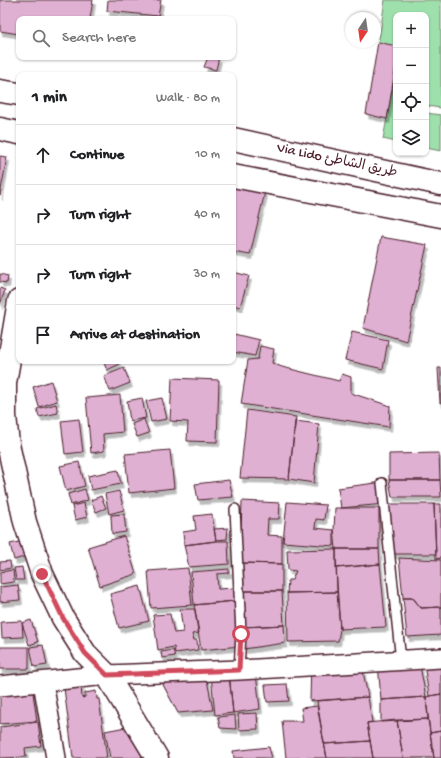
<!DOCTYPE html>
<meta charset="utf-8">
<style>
:root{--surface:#fff;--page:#f6f6f6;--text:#202124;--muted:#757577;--line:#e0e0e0}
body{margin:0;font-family:"Gochi Hand","Playpen Sans Arabic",sans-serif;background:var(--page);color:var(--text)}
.controls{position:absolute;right:12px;top:12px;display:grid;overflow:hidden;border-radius:8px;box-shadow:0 1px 3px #0004}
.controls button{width:36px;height:36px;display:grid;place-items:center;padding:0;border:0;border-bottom:1px solid var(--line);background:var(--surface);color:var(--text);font:20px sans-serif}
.compass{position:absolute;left:345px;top:12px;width:36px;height:36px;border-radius:50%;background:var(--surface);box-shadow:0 1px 3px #0004;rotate:193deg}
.stop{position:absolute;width:12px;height:12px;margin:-9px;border:3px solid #d1495b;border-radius:50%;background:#fff}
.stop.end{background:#d1495b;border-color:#fff;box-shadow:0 1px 4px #0008}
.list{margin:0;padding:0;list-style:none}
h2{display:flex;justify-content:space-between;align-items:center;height:52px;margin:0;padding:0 16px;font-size:17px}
h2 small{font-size:13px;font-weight:400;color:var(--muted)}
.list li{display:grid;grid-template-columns:26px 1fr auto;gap:12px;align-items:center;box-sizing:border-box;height:60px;padding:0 16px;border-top:1px solid var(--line)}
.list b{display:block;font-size:15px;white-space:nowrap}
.list em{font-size:13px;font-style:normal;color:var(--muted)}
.icon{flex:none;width:22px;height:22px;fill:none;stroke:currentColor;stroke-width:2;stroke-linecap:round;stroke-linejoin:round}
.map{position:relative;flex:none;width:441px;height:758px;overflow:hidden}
.search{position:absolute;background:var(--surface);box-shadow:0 1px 3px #0004;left:16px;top:16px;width:220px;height:44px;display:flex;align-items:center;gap:10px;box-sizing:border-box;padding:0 14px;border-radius:8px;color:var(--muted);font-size:15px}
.panel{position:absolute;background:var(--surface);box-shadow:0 1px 3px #0004;left:16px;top:72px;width:220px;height:292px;border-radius:8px}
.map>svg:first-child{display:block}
.green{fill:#9de0ab;stroke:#74806b}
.building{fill:#dfb0d2;stroke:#4a1f2b;filter:url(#shadow)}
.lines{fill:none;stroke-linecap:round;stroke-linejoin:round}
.lane-casing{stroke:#4a1f2b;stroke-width:12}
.street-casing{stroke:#4a1f2b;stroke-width:22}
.secondary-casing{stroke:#4a1f2b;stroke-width:25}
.lane{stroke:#fff;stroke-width:9}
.street{stroke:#fff;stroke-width:19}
.secondary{stroke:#fff;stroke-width:22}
.route{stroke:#d1495b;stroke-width:5}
.labels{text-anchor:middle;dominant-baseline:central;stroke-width:3.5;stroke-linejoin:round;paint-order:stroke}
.street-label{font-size:14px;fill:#4a1f2b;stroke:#fff}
</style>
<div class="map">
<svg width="441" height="758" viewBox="0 0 441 758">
<defs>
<filter id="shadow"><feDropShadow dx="2.5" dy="4.5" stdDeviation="0" flood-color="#0004"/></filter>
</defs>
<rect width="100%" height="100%" fill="#fff"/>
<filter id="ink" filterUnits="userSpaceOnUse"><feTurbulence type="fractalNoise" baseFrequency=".025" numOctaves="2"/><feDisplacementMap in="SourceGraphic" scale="8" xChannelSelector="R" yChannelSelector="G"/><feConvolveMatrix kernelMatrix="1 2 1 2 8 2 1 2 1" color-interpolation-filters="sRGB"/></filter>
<g filter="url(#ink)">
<path class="green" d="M385,0H441V108L426,106V15H396V69L375,66Z
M396,71V142L383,139Z
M426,113L441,115V151L426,148Z"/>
<path class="building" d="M0,0H93L90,19H19V34L0,31Z
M108,0H161L158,16L107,11Z
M378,42L396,46V65L387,119L366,114Z
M208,57H219L216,70L204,67Z
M0,156L7,157L0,196Z
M233,185L265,192L250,255L233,252Z
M381,237L427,245L406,341L363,328Z
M233,272L249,276L240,307L233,305Z
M0,274L8,276L7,283L0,282Z
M0,288L5,290L0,305Z
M352,332L388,340L383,369L345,360Z
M234,334L259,340L255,356L233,352Z
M260,346L274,349L272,363L282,367L339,381L342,374L351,377V393L390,406L389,427L241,404L248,360L258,359Z
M103,361H119L120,364L107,370Z
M124,368L130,383L110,391L104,376Z
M438,368H441V403H440Z
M172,378L219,380L217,442L187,441L188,422L170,421Z
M51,381L57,401L39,407L33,387Z
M120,395L123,432L103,434L104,451L91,453L86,398Z
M142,398L146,418L130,421L127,401Z
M162,398L167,419L151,422L146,401Z
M56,404L58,413L39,417L37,409Z
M247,410L296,417L289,479L240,478Z
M79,419L83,452L65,454L61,421Z
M144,419L149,433L137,437L132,424Z
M295,421L319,424L314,483L289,479Z
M170,450L174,488L129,493L125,454Z
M439,453L440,480H389V454Z
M79,462L85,486L66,491L60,466Z
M118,470L121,484L91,490L88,476Z
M229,480L233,497L198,500L195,484Z
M389,480H440L441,497H392Z
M383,482L385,504L341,508L338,488Z
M85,489L88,500L71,505L68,494Z
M119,491L124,510L109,514L105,494Z
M101,496L106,508L96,512L91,500Z
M242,501L280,503L279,519H268L267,535L282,536V564L240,563Z
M287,502L326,505L324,520L316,519L315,528L334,530V546L283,542Z
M84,503L87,517L75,520L72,506Z
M389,504H434L436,554H393Z
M434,504H441V558L436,559Z
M335,508H379V549H336L334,530Z
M124,514L126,532L112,534L111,515Z
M212,514L216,541L184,545L183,532L196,530L194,516Z
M228,528L227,539L216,540L214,529Z
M124,536L136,574L100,586L88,547Z
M23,541L27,556L14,560L10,544Z
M216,541H228L229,564L189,567L184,545Z
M336,549L337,592L287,593L288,580H292L296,571L288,570L287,550Z
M336,549H379L380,564L336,568Z
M399,558L441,560V607L421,608L413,598H403Z
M10,561L11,568L0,570V562Z
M242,563L282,564V591H241Z
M380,564L386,627L340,629L336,568Z
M22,567L24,580H16L14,568Z
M188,568L192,605L151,608L148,571Z
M229,569V573L217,574L218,589L234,588L235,601L194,605L191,572Z
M13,570L14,582L0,584V572Z
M18,585L20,600L0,602V587Z
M140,586L149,621L119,628L110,594Z
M241,591H282L284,625L243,627Z
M337,592L340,629L338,641L288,642L287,593Z
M403,598H413L421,608L441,607V635L407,637Z
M235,601L240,646L201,650L194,605Z
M180,609H195L199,633L192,634L194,640H197L198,650L175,653L174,647L158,650L153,615L170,614L174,633L183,632Z
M31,620L38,642L29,645L22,623Z
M22,621L23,637L2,638L1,622Z
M284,625L285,643L244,649L243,627Z
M43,645L47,665L34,667L30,647Z
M0,647H29V669H0Z
M173,650L175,656L162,658L161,652Z
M360,656L368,697L310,701L311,660Z
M441,657V694L429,696L423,658Z
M419,661L426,697L381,700L378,663Z
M205,670L213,710L178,713L160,679Z
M229,673H256L260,709L233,713Z
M229,674L233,713L215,715L211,676Z
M31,679L37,721L0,724V681Z
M287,684L289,701L267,702L265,685Z
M81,685L82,698L85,697V693L96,691L97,699H99L107,758H73L64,688Z
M441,694V731L430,733L426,697Z
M368,697L372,722L367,723L370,741L324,744L317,701Z
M426,697L428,719L381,722V700Z
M317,706L327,758H286L282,721H303L301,708Z
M257,713L258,729L239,730L238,714Z
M235,715L236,729L220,728L218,717Z
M428,719L434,758H403L397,720Z
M397,720L403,758H373L367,723Z
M38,722L41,746L25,748L26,757L0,758V727Z
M136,725L142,758H110L105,731Z
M441,731V758H434L430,733Z
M370,741L373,758H327L324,744Z
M269,747L272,758H234L233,751Z"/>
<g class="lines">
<g class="lane-casing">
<path id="lane" d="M382,483L401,661
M235,509L241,633L239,670"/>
</g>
<g class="street-casing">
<path id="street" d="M43,682L56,758
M0,686L107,675L239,670L441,658"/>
</g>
<g class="secondary-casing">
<path id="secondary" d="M0,91L19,94
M0,129L19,133
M233,139L441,184
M233,176L441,216
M19,301L5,383V416L8,444L25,522L42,574L63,618L85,653L107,675L157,758"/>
</g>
<use href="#lane" class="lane"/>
<use href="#street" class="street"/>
<use href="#secondary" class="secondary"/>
</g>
</g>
<g class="lines" filter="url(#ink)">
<path class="route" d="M42,574L63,618L85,653L107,675L239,670L241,634"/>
</g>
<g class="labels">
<g class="street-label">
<text transform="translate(337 161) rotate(12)">Via Lido طريق الشاطئ</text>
</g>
</g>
</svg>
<div class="controls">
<button>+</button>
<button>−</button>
<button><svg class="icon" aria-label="locate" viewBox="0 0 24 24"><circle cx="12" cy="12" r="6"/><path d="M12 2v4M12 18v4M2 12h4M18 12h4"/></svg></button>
<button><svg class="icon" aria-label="layers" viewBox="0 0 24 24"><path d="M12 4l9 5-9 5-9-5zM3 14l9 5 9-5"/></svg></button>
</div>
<svg class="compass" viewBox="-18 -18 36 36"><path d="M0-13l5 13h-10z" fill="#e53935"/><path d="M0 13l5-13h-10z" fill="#757577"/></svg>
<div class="stop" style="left:241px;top:634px"></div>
<div class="stop end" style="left:42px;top:574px"></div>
<div class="search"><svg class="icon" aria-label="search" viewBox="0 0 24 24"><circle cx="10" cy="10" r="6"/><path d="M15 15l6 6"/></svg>Search here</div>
<section class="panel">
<h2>1 min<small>Walk · 80 m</small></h2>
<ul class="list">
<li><svg class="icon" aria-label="ahead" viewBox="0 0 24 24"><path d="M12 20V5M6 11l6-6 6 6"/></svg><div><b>Continue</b></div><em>10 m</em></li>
<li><svg class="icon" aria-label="right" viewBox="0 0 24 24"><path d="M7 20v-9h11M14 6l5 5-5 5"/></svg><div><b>Turn right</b></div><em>40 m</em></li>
<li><svg class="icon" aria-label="right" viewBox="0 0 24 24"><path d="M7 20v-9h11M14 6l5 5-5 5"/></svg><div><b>Turn right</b></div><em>30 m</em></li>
<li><svg class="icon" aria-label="arrive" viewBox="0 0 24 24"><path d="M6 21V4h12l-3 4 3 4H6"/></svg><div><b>Arrive at destination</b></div></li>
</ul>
</section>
</div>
